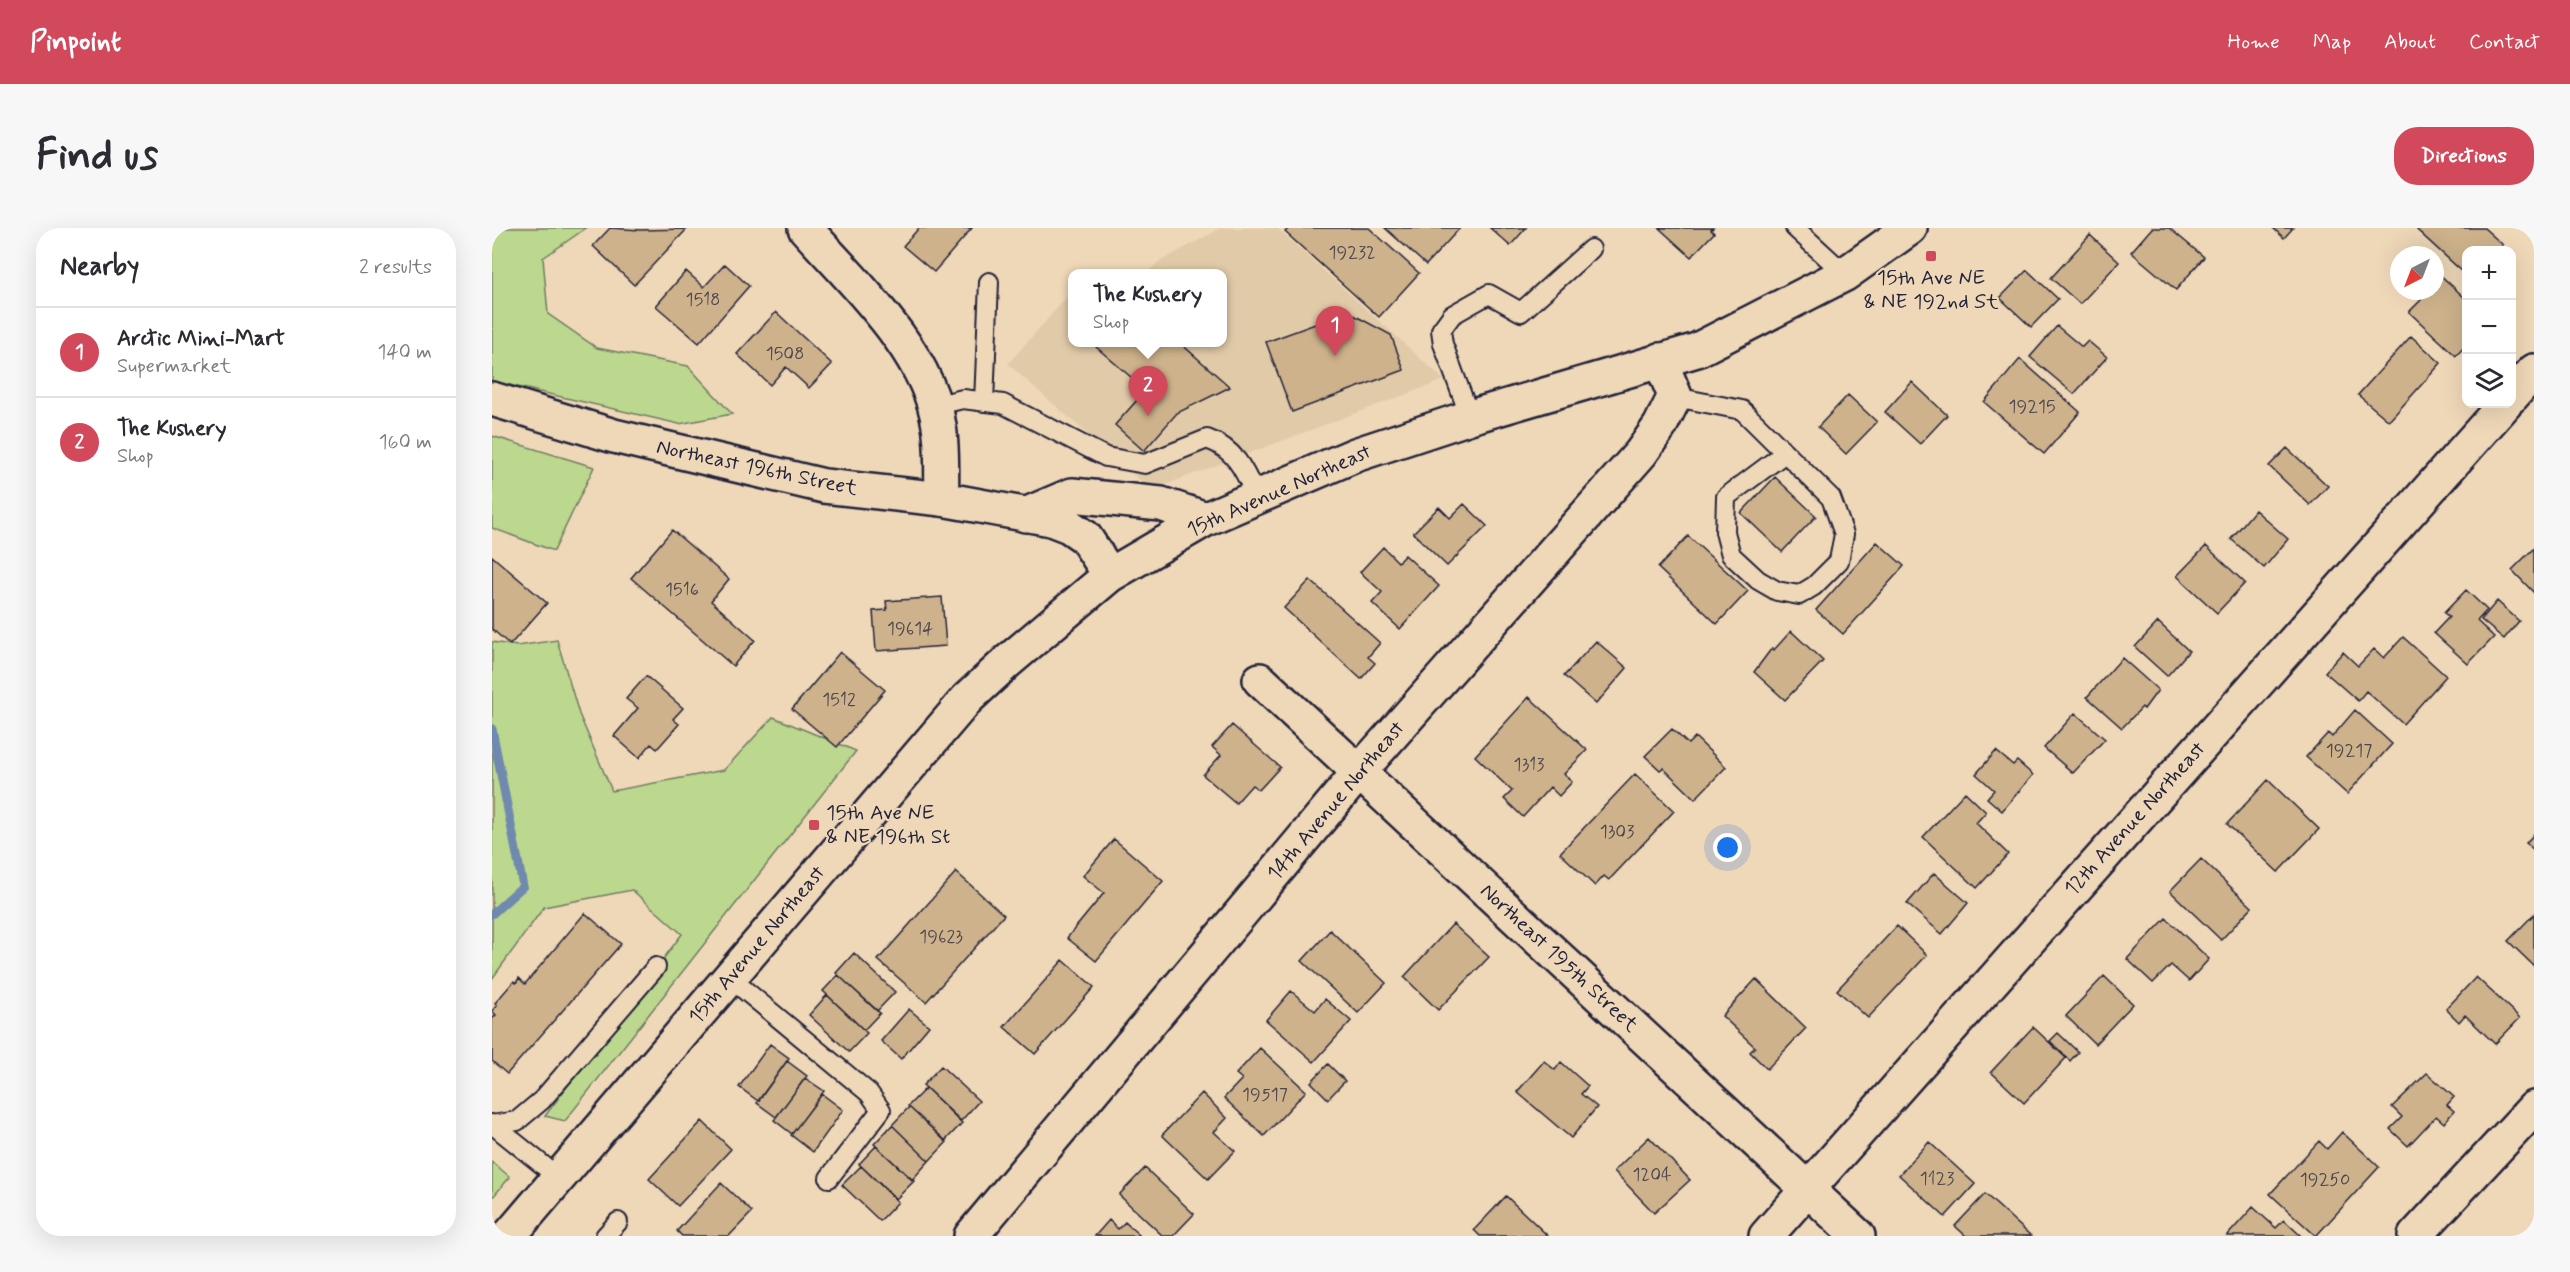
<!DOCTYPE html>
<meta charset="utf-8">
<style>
:root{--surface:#fff;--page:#f7f7f7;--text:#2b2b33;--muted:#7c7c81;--line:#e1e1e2;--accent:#d1495b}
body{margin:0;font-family:Mynerve,sans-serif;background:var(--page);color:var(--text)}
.controls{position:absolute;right:18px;top:18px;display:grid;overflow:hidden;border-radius:12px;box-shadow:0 6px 24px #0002}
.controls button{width:54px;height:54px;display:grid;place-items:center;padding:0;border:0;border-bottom:2px solid var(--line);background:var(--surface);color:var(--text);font:30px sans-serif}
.compass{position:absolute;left:1898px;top:18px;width:54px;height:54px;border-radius:50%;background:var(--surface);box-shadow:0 6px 24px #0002;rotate:222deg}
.you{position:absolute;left:1236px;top:620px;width:21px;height:21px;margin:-15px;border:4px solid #fff;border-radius:50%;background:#1a73e8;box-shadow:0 0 0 9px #1a73e833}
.badge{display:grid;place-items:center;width:39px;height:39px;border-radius:50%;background:var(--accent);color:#fff;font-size:20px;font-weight:700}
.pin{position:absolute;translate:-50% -50px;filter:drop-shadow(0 2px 3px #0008)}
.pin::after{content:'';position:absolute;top:32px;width:21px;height:18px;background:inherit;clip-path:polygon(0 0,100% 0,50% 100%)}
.popup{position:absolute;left:576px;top:41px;width:159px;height:78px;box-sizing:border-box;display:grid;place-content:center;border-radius:12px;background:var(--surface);filter:drop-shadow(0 2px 4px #0005);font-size:20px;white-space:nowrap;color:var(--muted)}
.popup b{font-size:22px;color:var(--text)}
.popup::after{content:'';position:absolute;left:50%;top:100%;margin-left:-12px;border:12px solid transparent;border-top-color:var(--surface)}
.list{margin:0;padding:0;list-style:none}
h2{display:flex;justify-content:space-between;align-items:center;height:78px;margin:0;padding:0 24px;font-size:26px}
h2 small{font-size:20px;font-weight:400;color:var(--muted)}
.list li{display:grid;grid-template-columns:39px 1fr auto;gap:18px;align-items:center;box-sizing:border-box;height:90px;padding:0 24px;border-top:2px solid var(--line)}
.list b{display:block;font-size:22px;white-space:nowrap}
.list p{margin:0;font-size:20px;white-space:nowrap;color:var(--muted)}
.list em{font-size:20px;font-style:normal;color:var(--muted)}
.icon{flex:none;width:33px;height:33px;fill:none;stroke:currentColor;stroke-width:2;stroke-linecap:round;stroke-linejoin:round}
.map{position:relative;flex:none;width:2042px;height:1008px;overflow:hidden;border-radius:24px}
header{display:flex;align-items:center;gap:36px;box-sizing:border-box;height:84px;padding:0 30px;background:var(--accent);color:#fff}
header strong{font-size:28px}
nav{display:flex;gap:33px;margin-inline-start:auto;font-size:21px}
.intro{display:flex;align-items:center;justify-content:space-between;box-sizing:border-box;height:144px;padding:0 36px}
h1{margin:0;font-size:42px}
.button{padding:15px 27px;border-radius:24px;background:var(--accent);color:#fff;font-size:21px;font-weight:700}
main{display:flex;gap:36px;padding:0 36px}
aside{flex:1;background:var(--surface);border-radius:24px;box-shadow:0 6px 24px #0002}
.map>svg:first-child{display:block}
.built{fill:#e1caa8}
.green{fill:#bcd78e;stroke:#6f7c64;stroke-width:1.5}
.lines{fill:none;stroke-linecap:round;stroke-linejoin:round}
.stream{stroke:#6f8aaf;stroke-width:9}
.building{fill:#cdb28b;stroke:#22223b;stroke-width:1.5}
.lane-casing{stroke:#22223b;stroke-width:22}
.street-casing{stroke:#22223b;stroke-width:38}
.secondary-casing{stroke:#22223b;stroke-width:38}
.lane{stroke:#efd8b8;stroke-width:18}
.street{stroke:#efd8b8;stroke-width:33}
.secondary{stroke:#efd8b8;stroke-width:33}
.poi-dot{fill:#d1495b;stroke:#efd8b8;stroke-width:2}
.labels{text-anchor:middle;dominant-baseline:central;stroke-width:4.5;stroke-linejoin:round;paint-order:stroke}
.number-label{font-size:18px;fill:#4d464f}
.poi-label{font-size:21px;fill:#22223b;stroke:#efd8b8}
.street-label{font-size:21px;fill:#22223b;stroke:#efd8b8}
</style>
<header>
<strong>Pinpoint</strong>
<nav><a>Home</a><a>Map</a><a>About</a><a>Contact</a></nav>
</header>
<div class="intro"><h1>Find us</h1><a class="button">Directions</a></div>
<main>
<aside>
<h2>Nearby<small>2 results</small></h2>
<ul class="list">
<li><span class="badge">1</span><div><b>Arctic Mini-Mart</b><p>Supermarket</p></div><em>140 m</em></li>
<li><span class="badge">2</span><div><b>The Kushery</b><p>Shop</p></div><em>160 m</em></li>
</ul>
</aside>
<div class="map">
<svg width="2042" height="1008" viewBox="0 0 2042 1008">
<rect width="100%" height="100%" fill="#efd8b8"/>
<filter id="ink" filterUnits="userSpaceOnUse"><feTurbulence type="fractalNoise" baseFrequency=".0167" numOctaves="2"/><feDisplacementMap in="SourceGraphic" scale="12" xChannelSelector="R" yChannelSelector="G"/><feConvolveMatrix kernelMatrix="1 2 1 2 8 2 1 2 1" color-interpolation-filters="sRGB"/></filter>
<g filter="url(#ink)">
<path class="built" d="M729,0H785L952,152L659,262L516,136L581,62V114H731V45H655L665,35Z"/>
<path class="green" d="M0,0H94L51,30L56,86L105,120L196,138L240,186L187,196L0,153Z
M0,208L102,239L62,323L0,300Z
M65,412L87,486L120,563L232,542L281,489L364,523L73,893L53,888L190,706L140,662L52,679L0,751V414L25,418Z
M0,934L18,949L0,970Z"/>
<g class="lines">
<path class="stream" d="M0,501L31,658L0,686"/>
</g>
<path class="building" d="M118,0L148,2L195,1L142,57L101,18Z
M427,0H480L442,44L411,18Z
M797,0H877L927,45L887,89L793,4Z
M893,0H968L934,37Z
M998,0H1034L1018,18Z
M1167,0H1221L1219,2L1222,5L1199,29Z
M1660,0H1677L1712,29L1684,62L1639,24Z
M1781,0H1801L1792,10Z
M1928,0H1992L2011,17L2006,22H1974V47L1925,2Z
M1598,7L1627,34L1588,76L1559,50Z
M233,36L257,58L207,115L164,78L194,43L212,59Z
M1535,42L1566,71L1539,99L1508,70Z
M1943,42L1974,71V117L1964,128L1917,84L1929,72L1919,63H1943Z
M284,84L340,136L317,160L294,139L278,157L245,126Z
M856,84L899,107L912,142L800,184L774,114Z
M1565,98L1590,119L1596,113L1615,129L1582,166L1538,129Z
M1919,108L1949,135L1897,193L1866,167Z
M608,114H687L738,159L685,185L652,223L623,197L654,162L604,119Z
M1528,131L1588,184L1552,226L1492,174Z
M1420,154L1455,187L1428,216L1393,184Z
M1356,167L1385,194L1354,226L1326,199Z
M1795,220L1836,258L1818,277L1777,238Z
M1283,249L1324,288L1290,324L1249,285Z
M972,276L995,298L955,338L921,305L947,279L958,290Z
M1763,282L1796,311L1772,340L1739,311Z
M180,302L237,351L219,373L263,412L241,438L139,350Z
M1196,308L1256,363L1225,396L1166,340Z
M1385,314L1412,338L1351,406L1324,382Z
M1714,318L1753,355L1725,385L1685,348Z
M891,319L906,334L913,327L947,358L908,401L880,375L890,364L868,344Z
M2042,320V365L2020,342Z
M0,328L55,375L18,417L0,401Z
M818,352L888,415L876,429L883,435L869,451L792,380Z
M1974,362L1995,382L1985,393L2002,409L1976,436L1942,405L1957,389L1952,385Z
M450,369L454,418L384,423L381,383L395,382L394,373Z
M2005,373L2027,393L2012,411L1989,392Z
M1666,394L1697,423L1675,448L1643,419Z
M1299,403L1331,433L1293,472L1262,444L1280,420L1282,422Z
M1911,409L1954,448L1911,496L1874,463L1866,473L1833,444L1851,424L1866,438L1882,421L1892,430Z
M1104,413L1135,440L1104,476L1072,448Z
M348,424L393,462L345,519L300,481Z
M1630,430L1666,462L1652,481L1650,479L1630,500L1595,469Z
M154,448L191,480L181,491L187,496L165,521L159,516L147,530L122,508L146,480L134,471Z
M1037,469L1095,522L1072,546L1080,554L1067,568L1058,559L1031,589L1012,571L1020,563L983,528Z
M1863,482L1900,516L1855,566L1814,529L1836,505L1840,509Z
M1583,485L1613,511L1581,545L1552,520Z
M740,497L788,539L767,562L760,557L744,575L711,547L729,527L720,519Z
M1180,501L1196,516L1203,509L1234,539L1203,571L1171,540L1168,542L1153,528Z
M1504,523L1521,537L1525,533L1541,547L1510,583L1495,570L1502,562L1484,546Z
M1143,546L1182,583L1117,652L1112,648L1103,658L1068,625Z
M1776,552L1827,601L1786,644L1735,596Z
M1473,564L1494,584L1484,595L1516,626L1485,660L1431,609Z
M2042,606V622L2034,615Z
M622,611L671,653L604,733L575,710L612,665L591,648Z
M1709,631L1760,679L1729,712L1678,663Z
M464,644L512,687L434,774L386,732Z
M1442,645L1476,675L1450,706L1415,676Z
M93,685L129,716L15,846L0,833V791L4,787L0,783L5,777L3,775L22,753L24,755L27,750L33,756Z
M2042,686V738L2016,713Z
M1674,690L1717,731L1697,753L1679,737L1661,755L1635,731Z
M961,696L997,729L946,782L912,749Z
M1405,698L1435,727L1376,790L1345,762Z
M838,702L894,755L866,785L810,733Z
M362,725L403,764L385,783L344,745Z
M571,732L602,759L543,826L512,799Z
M346,747L388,785L372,802L331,763Z
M1612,748L1641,776L1603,816L1574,788Z
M1984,749L2028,790L2003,816L1973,787L1967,794L1954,781Z
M1264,751L1314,800L1275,841L1258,824L1263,819L1230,788Z
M799,763L823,783L833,771L859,793L822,834L774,792Z
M335,767L375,805L357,824L317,787Z
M417,781L437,798L409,831L389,813Z
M1541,799L1574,830L1532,875L1499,844Z
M1566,805L1586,824L1578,833L1558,813Z
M278,816L297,830L266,873L247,859Z
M768,820L814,863L772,908L732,870L750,851L744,846Z
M295,833L315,848L284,889L265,875Z
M1052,833L1063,842L1069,834L1096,858L1089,866L1105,879L1079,910L1025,864Z
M836,836L853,853L836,871L819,854Z
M449,838L487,873L469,893L431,857Z
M1935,845L1962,869L1955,877L1962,883L1952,895L1944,888L1916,918L1898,901L1910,889L1900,879Z
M313,850L332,863L300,906L282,892Z
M434,860L470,895L453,913L416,878Z
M710,865L735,890L722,904L743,923L716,951L670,907Z
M330,866L351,882L321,924L299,907Z
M417,879L455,914L437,933L400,897Z
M210,893L239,921L186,978L157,951Z
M400,897L437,933L420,952L382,916Z
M1850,904L1887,939L1824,1008L1778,966L1827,913L1835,921Z
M1157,909L1198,952L1162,985L1122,943Z
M1437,914L1483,956L1453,989L1407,947Z
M384,918L422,953L404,971L367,936Z
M369,938L406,974L388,993L350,957Z
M653,940L702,986L681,1008H671L627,967Z
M229,955L260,984L237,1008H190L185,1003Z
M1493,966L1539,1008H1474L1463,998Z
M1014,968L1056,1008H988L982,1002Z
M1761,979L1784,1000L1792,992L1809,1008H1735Z
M617,992L626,1001L633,994L648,1008H603Z"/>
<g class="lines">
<g class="lane-casing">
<path id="lane" d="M1303,0L1353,46
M1183,169L1250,182L1339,270L1352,306L1347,333L1322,358L1307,367L1285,363L1266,352L1239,327L1233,304L1234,269L1293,225
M492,174L497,54
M441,178L471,171L511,176L614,229L653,236L715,211C744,221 753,244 765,270
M978,189L951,116L949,102L960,87L997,66L1029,84L1099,21
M238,750L377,865L389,882L337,950
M0,896L67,950
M0,897L25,893L50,872L164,739
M113,1008L126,994"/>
</g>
<g class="street-casing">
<path id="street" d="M313,0C361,54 437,124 447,198C451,222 449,248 450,271
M2020,168L2042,143
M768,452L1366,1008
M479,1008L867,544L1149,225L1168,198L1183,168L1168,132
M1274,1008L2013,176
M1923,1008L2042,880"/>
</g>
<g class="secondary-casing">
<path id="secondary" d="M0,171L122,208L332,258L450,271L559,291L577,298L593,309L618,347
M533,287L580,267L669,276L714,291
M17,1008L475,471L515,434L618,347L714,291L863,227L978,189L1205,122L1353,46L1418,0"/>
</g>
<use href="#lane" class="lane"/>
<use href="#street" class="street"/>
<use href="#secondary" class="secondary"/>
</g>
</g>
<g class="poi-dot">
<rect x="1433" y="22" width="12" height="12" rx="3"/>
<rect x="316" y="591" width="12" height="12" rx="3"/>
</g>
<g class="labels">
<g class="number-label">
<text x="860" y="25">19232</text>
<text x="211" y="72">1518</text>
<text x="293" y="126">1508</text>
<text x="1540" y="179">19215</text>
<text x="190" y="362">1516</text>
<text x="418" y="401">19614</text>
<text x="347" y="472">1512</text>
<text x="1857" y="523">19217</text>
<text x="1037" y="537">1313</text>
<text x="1125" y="604">1303</text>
<text x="449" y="709">19623</text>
<text x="773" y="867">19517</text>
<text x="1160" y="947">1204</text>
<text x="1445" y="951">1123</text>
<text x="1833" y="952">19250</text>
</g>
<g class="poi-label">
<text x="1439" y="50">15th Ave NE<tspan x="1439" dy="24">&amp; NE 192nd St</tspan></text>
<text x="334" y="585" text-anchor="start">15th Ave NE<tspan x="334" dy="24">&amp; NE 196th St</tspan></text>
</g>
<g class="street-label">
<text transform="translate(265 240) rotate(12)">Northeast 196th Street</text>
<text transform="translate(787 263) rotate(-24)">15th Avenue Northeast</text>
<text transform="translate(844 573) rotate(-50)">14th Avenue Northeast</text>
<text transform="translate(1643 591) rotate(-48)">12th Avenue Northeast</text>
<text transform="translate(265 717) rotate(-50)">15th Avenue Northeast</text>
<text transform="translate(1067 730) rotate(43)">Northeast 195th Street</text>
</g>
</g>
</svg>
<div class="controls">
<button>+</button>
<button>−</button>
<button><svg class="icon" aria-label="layers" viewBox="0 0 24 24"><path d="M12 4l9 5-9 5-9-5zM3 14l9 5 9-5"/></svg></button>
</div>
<svg class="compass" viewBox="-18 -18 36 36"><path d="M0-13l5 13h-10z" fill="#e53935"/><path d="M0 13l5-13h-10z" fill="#7c7c81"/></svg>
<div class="you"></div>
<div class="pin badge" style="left:843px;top:128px">1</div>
<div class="pin badge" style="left:656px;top:188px">2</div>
<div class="popup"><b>The Kushery</b>Shop</div>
</div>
</main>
